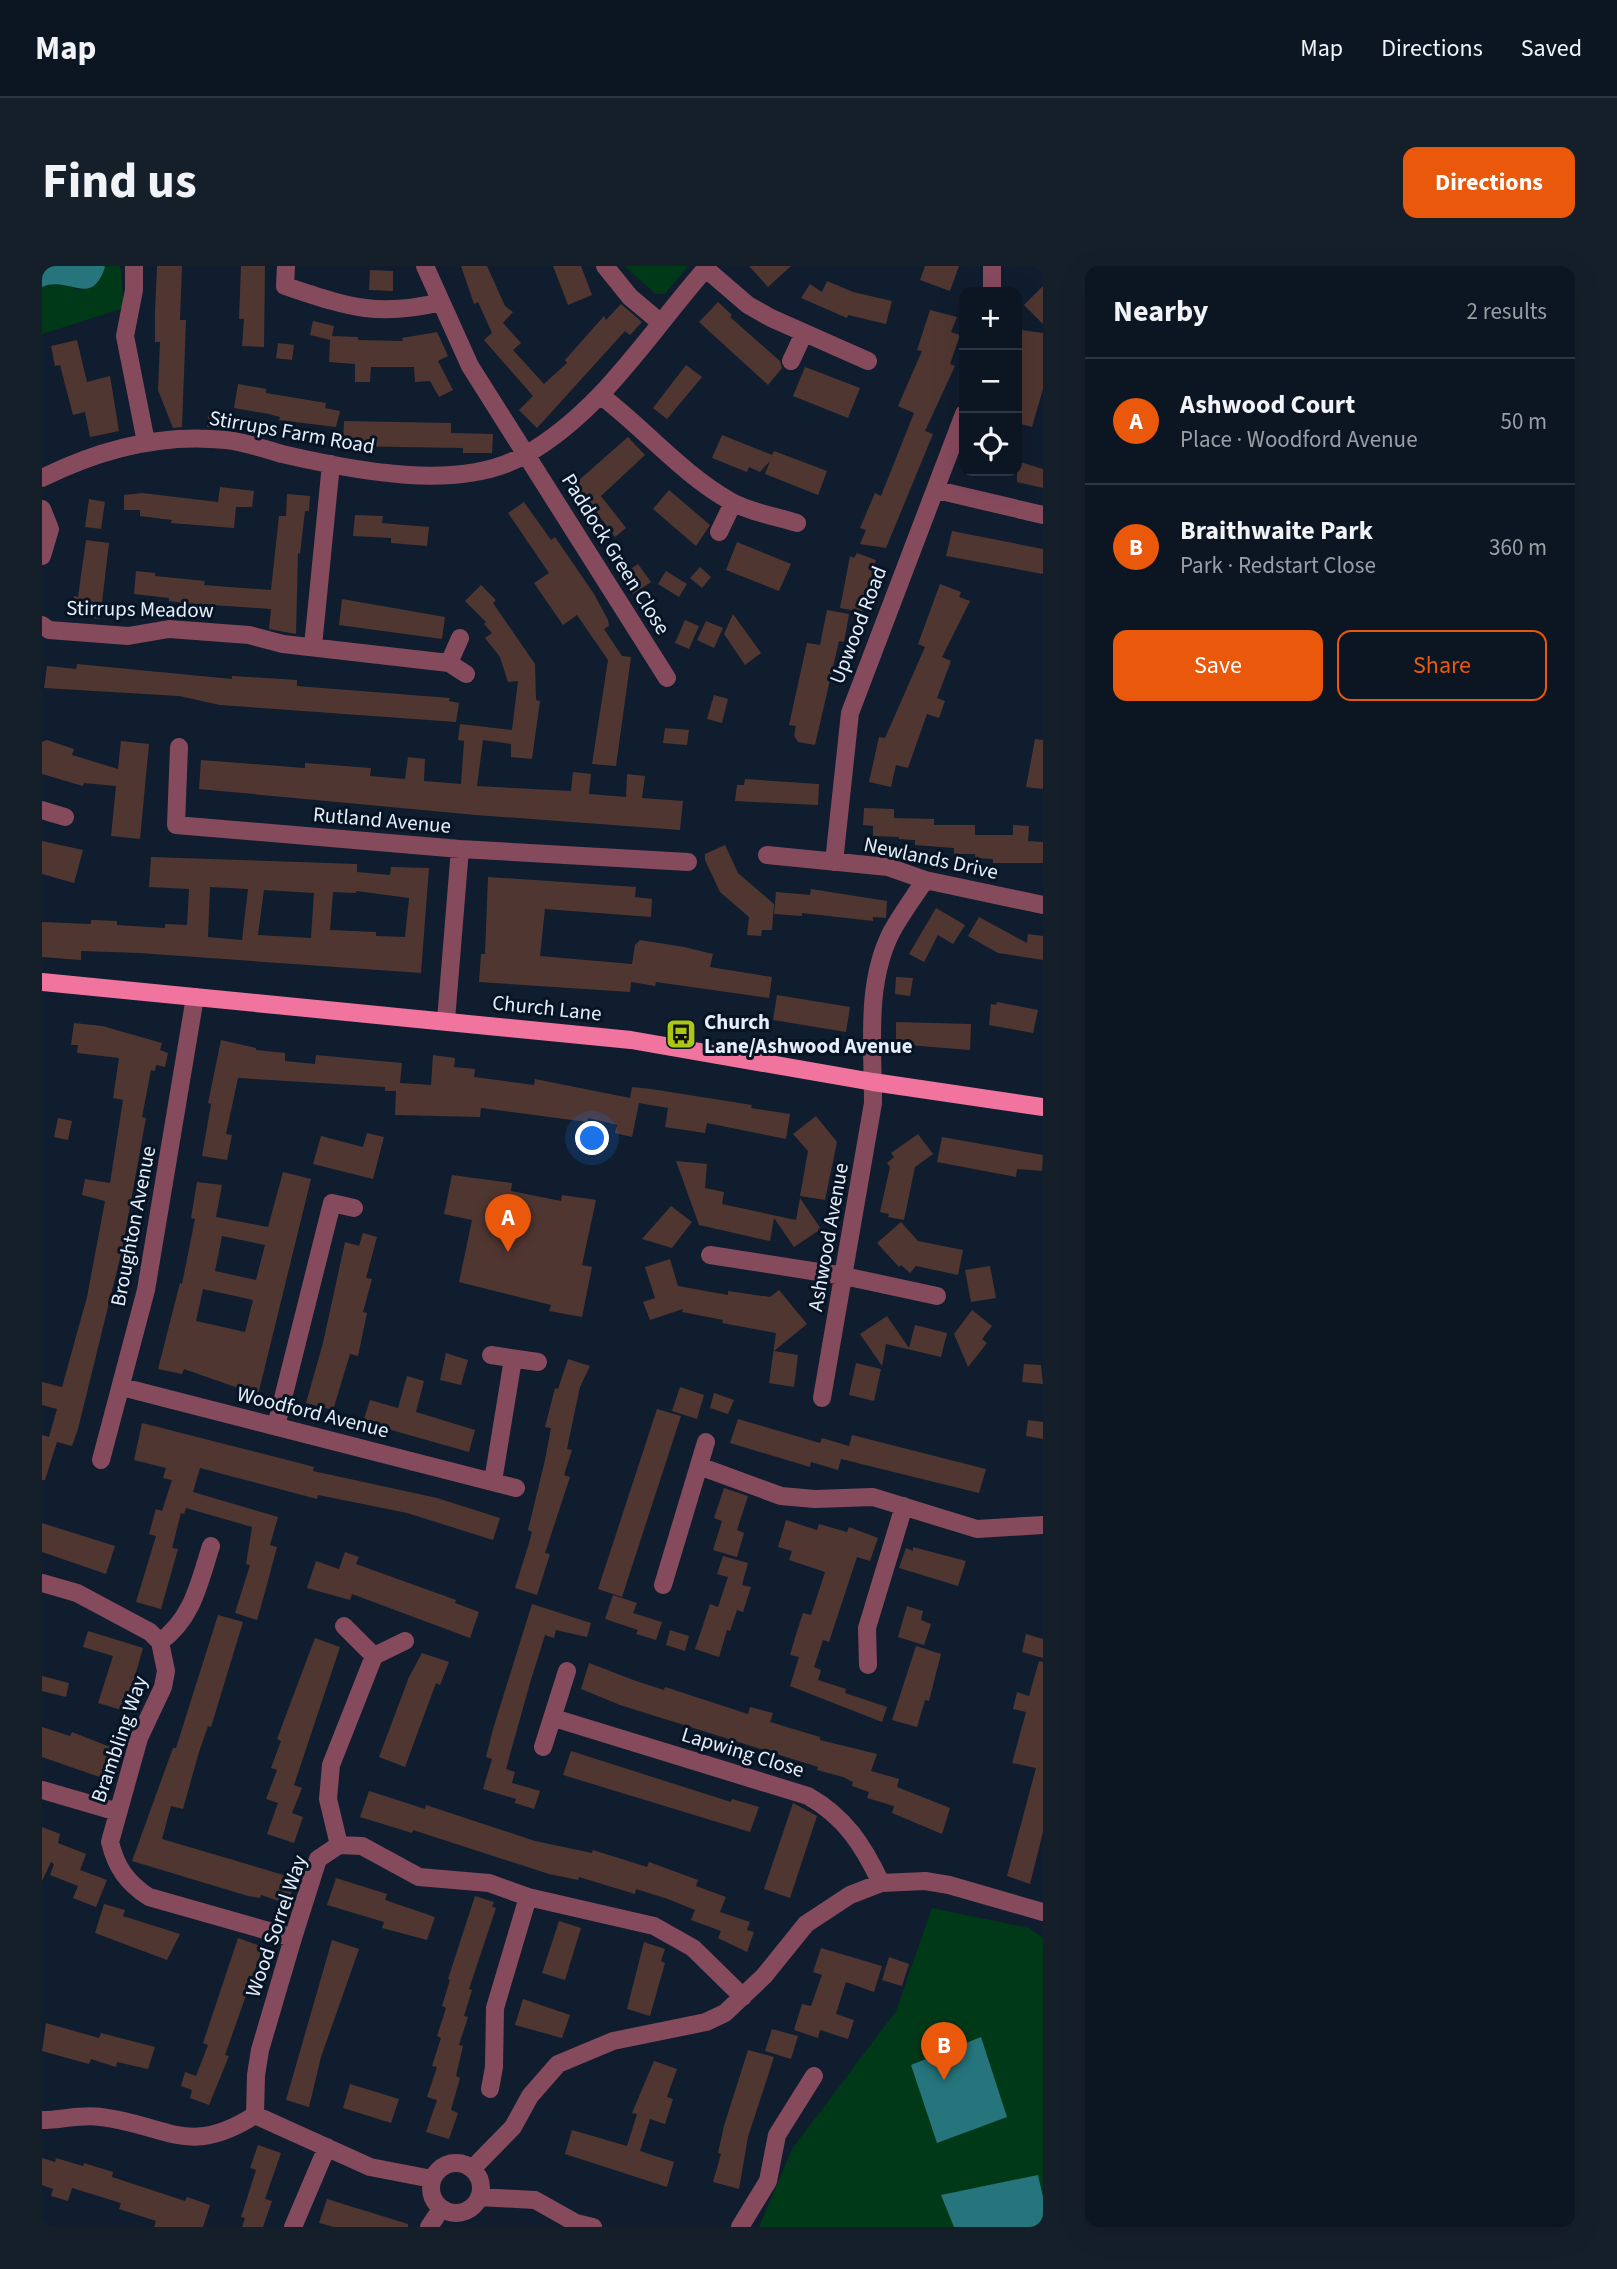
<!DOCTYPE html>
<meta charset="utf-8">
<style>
:root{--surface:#0c1622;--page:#151f2a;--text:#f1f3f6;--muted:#9a9fa5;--line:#2c3540;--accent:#ea580c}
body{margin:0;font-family:"Source Sans 3",sans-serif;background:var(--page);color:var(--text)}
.controls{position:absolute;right:21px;top:21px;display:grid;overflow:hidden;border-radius:14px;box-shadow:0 7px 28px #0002}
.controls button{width:63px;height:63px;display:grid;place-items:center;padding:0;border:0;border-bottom:2px solid var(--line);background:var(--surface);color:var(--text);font:35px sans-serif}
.you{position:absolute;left:551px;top:873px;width:24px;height:24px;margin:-18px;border:5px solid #fff;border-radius:50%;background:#1a73e8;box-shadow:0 0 0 10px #1a73e833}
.badge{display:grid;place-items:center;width:46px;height:46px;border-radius:50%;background:var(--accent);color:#fff;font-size:23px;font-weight:700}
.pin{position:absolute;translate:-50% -58px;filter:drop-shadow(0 2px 4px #0008)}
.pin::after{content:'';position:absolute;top:37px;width:24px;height:21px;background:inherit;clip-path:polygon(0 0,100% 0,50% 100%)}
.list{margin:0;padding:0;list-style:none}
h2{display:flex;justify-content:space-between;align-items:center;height:91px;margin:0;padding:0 28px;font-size:30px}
h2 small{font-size:23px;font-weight:400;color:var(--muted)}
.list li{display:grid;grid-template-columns:46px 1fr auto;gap:21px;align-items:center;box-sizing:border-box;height:126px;padding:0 28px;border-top:2px solid var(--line)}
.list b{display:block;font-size:26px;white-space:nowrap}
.list p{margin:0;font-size:23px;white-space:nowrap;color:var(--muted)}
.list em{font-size:23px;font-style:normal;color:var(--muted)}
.actions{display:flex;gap:14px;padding:21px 28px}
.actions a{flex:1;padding:16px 0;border:2px solid var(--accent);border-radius:14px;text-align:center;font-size:24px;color:var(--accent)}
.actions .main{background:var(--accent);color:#fff}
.icon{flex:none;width:38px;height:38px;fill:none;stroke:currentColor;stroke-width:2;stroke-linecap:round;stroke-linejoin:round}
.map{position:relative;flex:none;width:1001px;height:1961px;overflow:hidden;border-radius:14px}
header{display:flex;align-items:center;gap:42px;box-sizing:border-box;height:98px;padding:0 35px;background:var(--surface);border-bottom:2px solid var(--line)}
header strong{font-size:33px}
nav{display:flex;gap:38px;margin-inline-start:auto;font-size:24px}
.intro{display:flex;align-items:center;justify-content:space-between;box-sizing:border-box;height:168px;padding:0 42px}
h1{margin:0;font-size:49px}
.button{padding:18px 32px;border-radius:14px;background:var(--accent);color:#fff;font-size:24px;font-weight:700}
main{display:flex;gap:42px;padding:0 42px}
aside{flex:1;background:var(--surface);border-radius:14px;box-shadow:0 7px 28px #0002}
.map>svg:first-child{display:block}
.green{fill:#003918}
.water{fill:#26757c}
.building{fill:#503631;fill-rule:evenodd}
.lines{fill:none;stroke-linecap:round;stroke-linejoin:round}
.minor{stroke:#864a5d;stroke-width:18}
.major{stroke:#f0749e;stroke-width:18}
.labels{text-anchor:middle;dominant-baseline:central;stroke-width:6;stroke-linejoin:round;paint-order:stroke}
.street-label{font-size:21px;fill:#e5eefa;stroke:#071424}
.poi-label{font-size:21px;font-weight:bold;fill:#e5eefa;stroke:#071424;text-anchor:start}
</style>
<header>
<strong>Map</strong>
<nav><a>Map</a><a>Directions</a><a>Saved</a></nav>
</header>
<div class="intro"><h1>Find us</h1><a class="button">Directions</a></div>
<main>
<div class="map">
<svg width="1001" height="1961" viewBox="0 0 1001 1961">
<rect width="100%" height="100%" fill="#101d2e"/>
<path class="green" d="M62,0H77L79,4L82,42L0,68V21L20,17L38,24Z
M583,0H646L623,28H613Z
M890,1642L987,1662L1001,1672V1961H717L750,1883L854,1745Z"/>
<path class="water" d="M0,0H62L63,1C49,43 28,9 0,21Z
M939,1771L965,1851L895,1877L869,1799Z
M996,1909L1001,1931V1961H912L899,1929Z"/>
<path class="building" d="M115,0H140L138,54H144L140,161L131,162L116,124L118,76H113V46Z
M199,0H223L222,81L200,80L202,53H197Z
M419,0H445L463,40L471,46L461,57L479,77L471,84L502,118L525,97L523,94L562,50L564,54L579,38L600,56L588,69L583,65L495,162L477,144L491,130L442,74L450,67L436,36L432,38Z
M511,0H539L550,29L526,39Z
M707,0H749L726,21Z
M883,0H917L908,25L878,14Z
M328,4L351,5V25L327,24Z
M785,15L811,26L850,35L844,58L806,49L805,52L759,32L768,18L780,26Z
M1001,20V58L982,39Z
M676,36L690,49L688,51L738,95L740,102L726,119L657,56Z
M888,44L915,51L909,66L918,69L908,98L913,100L883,165L891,168L844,282L818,278L824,264L818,262L833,227L839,230L872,147L856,140L880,85L875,84Z
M271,55L292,60L290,70L316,71V74L361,75L360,72L395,66L406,90L396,95L411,124L397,131L388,115L373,116L372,101H329L328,116H313V98L287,96L288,74L268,69Z
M979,64L1001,67V123L990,161L975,157V94Z
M35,74L45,116L68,110L77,165L48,171L43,146L31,149L18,99L13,100L9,80Z
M236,77L252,79L250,94L234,92Z
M644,99L660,111L625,153L611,142Z
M763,101L818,122L806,152L751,130Z
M196,118L224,123V127L284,137L283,142L298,145L294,161L237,154L238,151L227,148L192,142Z
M167,145L181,147L180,162L165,161Z
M302,155L409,157V167L451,168L450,187H421V182L301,180Z
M680,169L730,189L732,185L785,205L776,229L723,208L728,195L718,206L707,201L705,206L670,192Z
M586,171L603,189L559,230L584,262L573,271L548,238L543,242L528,222Z
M975,195L1001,203V222L975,216Z
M178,221L212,225L210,241H194L192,262L129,257L130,254L98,250V244H82V229L100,227L176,236Z
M627,224L668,259L654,280L611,243Z
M245,228L268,230L267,245H263L258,288L256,287L254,368L227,363L229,343L141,337L127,335V332L92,328L94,305L113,307V310L163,315L162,319L229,324L237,250H244Z
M47,233L63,236L59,263L43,261Z
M482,236L509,274L513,271L552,328L566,354L567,360L562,363L580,390L589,391L574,500L550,498L566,394L535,349L521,359L492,317L507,307L466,247Z
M313,249L341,250L340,257L387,261L385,280L349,277V272L311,270Z
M910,265L1001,283V308L904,290Z
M44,274L67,277L58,353L29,349L32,330L36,331Z
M695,276L749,298L737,325L684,304Z
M815,287L834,294L820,346L798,342L808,290L812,292Z
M596,298L609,316L591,328L578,310Z
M658,301L669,311L660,322L648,312Z
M624,305L645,318L637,331L616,318Z
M898,318L919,326L917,331L928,335L900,391L909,395L895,432L903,435L897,452L885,448L866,502L854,499L849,521L827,516L837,471L843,472L883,381L876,378Z
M439,319L454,334L451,337L493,398L494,434L498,435L490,493L469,491V478L441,474L435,520L529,525L531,506L549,508L547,528L584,531L585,508L603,510L600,532L641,535L638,564L434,549L157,523L159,494L263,502V497L329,502L328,510L363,513L366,491L383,493L382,515L419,518L422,475L416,474L418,458L470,464L476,415L466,416L458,391L443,372L450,367L442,358L444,356L423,335Z
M300,333L403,351L400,373L297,359Z
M785,344L807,348L802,376L797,375L773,479L756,476L752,470L754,460L747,459L765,377L778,379Z
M691,348L719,387L703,399L682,368Z
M643,354L657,360L647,383L633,377Z
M664,355L681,362L672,382L655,374Z
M35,398L190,413V410L255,414V420L408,432L407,435L417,437L414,456L178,439L137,430L2,422L5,400L34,403Z
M672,429L686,433L680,457L665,453Z
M623,462L647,464L645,479L621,477Z
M993,473L1001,474V523L984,521Z
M5,474L32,483L30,489L76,503L79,475L107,478L98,573L69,570L74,520L42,517L41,520L0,508V476Z
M703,513L777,518L776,539L693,535L695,519H702Z
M822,542L852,543V552L892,553V559H933V569H971V559L987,560L986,575L1001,576V597H951V593L933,592V588H912V582L873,579V574L857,573V571L831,570V560L821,559Z
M0,575L41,584L32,617L0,608Z
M683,579L696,607L732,638L730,664H720L719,670L705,669L707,651L678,626L663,594V588Z
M109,591L315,598V606L348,609L349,601L387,602L379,707L97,687L39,685V694L0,691V656L49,658V654L75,655V659L123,662V658L145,659L147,623L107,621ZM168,621L206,623L200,674L166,671ZM222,624L272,627L269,672L216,669ZM314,625L367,632L363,671L334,670V666L288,664L291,626L314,627Z
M446,611L594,621L593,631L610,633L609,651L503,643L498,690L590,698L593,679L598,674L642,681L671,688L668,701L730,711L727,732L614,716L613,720L589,716L588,726L437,716L439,688H443Z
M769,623L845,635L844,652L831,651V655L760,647V650L732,648L734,626L768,629Z
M894,642L923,659L911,678L896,669L882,696L867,688Z
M937,651L985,677L986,668L1001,670V694L956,687L926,670Z
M854,711L871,712L868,730L853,728Z
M735,729L808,741L804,766L731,754Z
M955,736L996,744L991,767L947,759L949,738L954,739Z
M854,756L929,758L928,784L854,778Z
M32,757L60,760L120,777L118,784L126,787L123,801L114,799L113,805L109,804L100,851L104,852L80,984L36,1163L30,1180L15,1176L3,1214H0V1169L7,1171L15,1143L0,1139V1116L20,1121L45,1031L63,935L40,929L43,913L68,917L81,834L71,832L77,792L35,787L36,779H29Z
M179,774L214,782V784L243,787V795L273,798L274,789L360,797L358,817L389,819L391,789L413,792L412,801L433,803L432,811L492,819L493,813L588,832L590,821L609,823L710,839L709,842L748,848L744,873L665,857L663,867L623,861L626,842L597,837L590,871L573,867L575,859L546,852L545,856L439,842L438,851L353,849L354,825H343V821L196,812L184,868L190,869L185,894L160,890L169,838L166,837Z
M774,850L795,876L783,934L758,930L766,885L751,868Z
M16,852L30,855L26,874L12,871Z
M325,867L342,871L331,913L271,898L279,870L321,881Z
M876,868L891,888L873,901L862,954L846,951L847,948L838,946L848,901L845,897L852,891L849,887Z
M900,871L1001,889L1000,905L975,903L974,911L895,896Z
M634,895L665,898L663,922L682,926L680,938L754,954L758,932L779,963L752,981L732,952L728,975L657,959Z
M241,906L269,913L216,1129L142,1103L140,1108L116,1103L138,1017L140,1018L153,953L149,952L155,916L180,919L174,951L226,961ZM180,970L223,979L214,1014L173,1005ZM161,1023L211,1034L203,1066L154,1055Z
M410,909L470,917L469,925L519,935L520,929L554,934L540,999L550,1001L540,1051L507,1045L509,1039L417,1016L430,954L402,948Z
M629,940L650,956L630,982L600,973Z
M859,956L876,975L921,984L916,1009L874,1000L868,1007L859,999L857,1001L835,977Z
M321,967L335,971L324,1012L330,1013L321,1046L325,1047L316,1090L308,1088L291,1144L264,1137L281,1077L303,976L317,980Z
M628,993L636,1020L686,1029V1025L728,1031L737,1024L765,1058L732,1085L756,1089L752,1121L727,1117L734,1067L680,1057L681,1054L640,1046L641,1043L608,1054L601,1036L613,1032L603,1001Z
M948,1000L954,1032L929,1036L923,1004Z
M930,1044L950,1060L940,1073L945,1077L926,1101L912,1068Z
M845,1050L867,1082L873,1059L905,1067L899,1091L844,1078L840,1100L818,1068Z
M404,1087L426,1094L419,1119L398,1114Z
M526,1093L548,1100L538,1121L527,1173L525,1183L530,1184L522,1209L528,1211L503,1287L508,1288L495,1329L473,1322L487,1277L490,1266L486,1264L503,1194L509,1162L503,1161L513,1122L516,1123Z
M814,1097L839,1103L832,1135L807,1129Z
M982,1098L999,1099L1001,1118L980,1116Z
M365,1110L382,1115L374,1146L433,1164L427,1186L321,1156L328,1134L356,1142Z
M638,1121L662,1129L655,1153L630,1145Z
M672,1127L692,1134L686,1148L668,1142Z
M615,1143L639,1150L580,1331L556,1323Z
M696,1153L778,1177L780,1172L807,1180L810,1169L944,1203L937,1227L799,1193L796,1204L769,1196L768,1201L688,1177Z
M986,1154L1001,1156V1173L984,1170Z
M100,1157L261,1198L272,1201L271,1205L395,1232L458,1252L451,1274L365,1247L276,1229L275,1233L158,1202L151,1226L236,1251L228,1279L235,1281L223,1326L215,1354L193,1347L208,1299L204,1298L210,1261L144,1242L142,1248L139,1247L130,1282L136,1283L119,1343L94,1336L114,1270L107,1268L114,1243L120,1245L130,1214L121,1212L124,1202L92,1194Z
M682,1222L706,1230L695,1264L702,1267L695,1291L671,1284L680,1255L672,1252Z
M744,1254L775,1264L777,1258L805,1266L807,1261L836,1272L828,1295L815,1291L787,1376L781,1374L772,1401L779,1404L776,1414L804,1423L803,1427L845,1441L840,1456L748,1420L757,1391L748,1389L755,1365L761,1347L769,1349L783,1306L747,1294L750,1285L736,1281Z
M0,1257L73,1280L64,1308L0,1286Z
M871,1281L924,1295L916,1320L857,1302L864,1282L871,1285Z
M303,1286L317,1291L314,1298L414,1334L413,1337L437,1346L428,1372L310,1328L308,1334L265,1322L274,1295L297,1303Z
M681,1290L706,1297L700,1319L709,1321L701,1346L695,1344L688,1365L685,1364L677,1391L653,1383L668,1338L676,1341L686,1311L675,1308Z
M571,1329L595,1337L591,1347L620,1356L614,1374L594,1368L596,1364L563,1353Z
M490,1338L549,1357L545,1371L514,1364L512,1372L503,1369L488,1417L464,1503L473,1506L470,1517L498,1525L492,1543L473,1537L474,1533L441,1523L450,1493L444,1491L451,1463Z
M865,1340L881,1345L879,1354L889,1358L882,1379L856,1371Z
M176,1349L201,1356L169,1461L166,1460L157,1486L141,1543L129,1540L120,1573L255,1613L245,1638L219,1629L218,1632L206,1630L90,1595L131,1482H134Z
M628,1364L647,1370L643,1385L624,1379Z
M46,1365L101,1382L83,1445L56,1437L71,1390L41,1381Z
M984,1368L1001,1373V1392L980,1386Z
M273,1372L298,1381L252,1519L260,1522L250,1547L261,1551L252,1577L225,1568L236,1537L224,1533L235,1504L229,1502L239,1475L235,1473Z
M874,1380L899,1388L887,1435L883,1434L875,1461L850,1454Z
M380,1387L407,1396L398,1419L394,1417L363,1501L337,1491L367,1411Z
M997,1395L1001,1396V1566L988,1618L965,1610L994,1502L970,1497L984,1446L971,1443L975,1426L987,1430Z
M547,1397L594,1415L622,1424L623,1421L706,1448L708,1441L731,1447L728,1456L778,1471V1474L835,1488L829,1505L857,1513L855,1521L908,1542L900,1568L850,1547L852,1540L825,1532L827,1526L810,1520L811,1516L801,1511L775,1504L776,1501L578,1439L539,1423Z
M0,1410L27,1417L24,1431L0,1425Z
M0,1461L28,1470L30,1466L81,1486L72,1516L0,1491Z
M529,1485L689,1536L690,1533L717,1541L708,1566L521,1509Z
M327,1525L383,1543L384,1539L493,1575L550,1587L551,1584L605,1601L607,1596L656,1614L654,1620L684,1631L678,1646L708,1656L705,1664L712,1666L705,1686L676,1672L679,1665L649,1654L653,1644L626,1633L594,1623L593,1628L537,1611L536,1614L507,1608L371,1564L370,1567L318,1551Z
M751,1537L775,1550L748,1632L722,1623Z
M0,1561L18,1568L16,1577L44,1588L38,1604L65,1614L54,1641L31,1632L36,1620L8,1609L12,1598L9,1596L0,1615Z
M294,1612L345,1628L343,1634L393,1651L385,1674L340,1662L342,1656L285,1639Z
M433,1630L452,1636L450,1641L454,1642L427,1723L430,1724L422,1750L426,1751L417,1779L421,1780L414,1810L418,1812L409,1844L416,1847L407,1873L384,1866L395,1834L385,1831L395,1801L390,1800L399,1772L395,1770L404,1742L400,1740L408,1714L406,1713Z
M62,1638L83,1644L81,1650L138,1668L125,1694L53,1667Z
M517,1655L539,1662L523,1714L500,1707Z
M196,1672L221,1681L183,1789L187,1790L167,1839L148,1832L150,1824L139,1820L143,1806L154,1810L166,1779L161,1777Z
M290,1674L317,1683L279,1791L267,1841L244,1834Z
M602,1676L623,1683L619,1695L623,1697L608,1750L585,1743Z
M779,1682L840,1700L832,1726L804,1716L794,1748L812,1754L806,1773L778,1764L776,1772L752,1764L760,1738L769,1740L780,1709L771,1706Z
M847,1691L867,1698L860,1720L840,1714Z
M481,1733L528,1749L520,1772L473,1759Z
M4,1757L57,1772L59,1767L113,1781L106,1803L75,1796L74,1801L49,1793L47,1798L0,1785Z
M730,1763L756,1770L749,1793L723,1785Z
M706,1784L732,1791L706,1871L697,1923L671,1916L679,1888L676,1887L682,1860Z
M612,1795L635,1803L625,1831L631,1833L623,1858L608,1853L598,1885L632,1896L625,1921L523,1888L530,1864L585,1880L595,1848L590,1847Z
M308,1818L357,1833L349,1857L301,1842Z
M216,1879L239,1887L223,1933L230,1935L221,1961H200L203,1952L199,1951L214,1904L208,1902Z
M0,1892L13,1896L14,1892L41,1900L42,1897L71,1906L70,1911L143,1935L145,1931L168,1939L161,1961H112L114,1955L77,1943L79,1937L30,1922L26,1935L9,1930L11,1923L0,1919Z
M285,1933L366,1958V1961H292L277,1957Z"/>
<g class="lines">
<path class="minor" d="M92,0V24L83,70L104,176
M244,0L243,20C304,40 334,52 399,36
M383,0L428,100L625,412
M563,0L588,31L619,57
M950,0V26
M664,3L706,39L729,52L826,95
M749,95L762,67
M558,129C603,163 639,207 688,235C707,246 733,250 755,257
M0,212C58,183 119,167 184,174C203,176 222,183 240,188C312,204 416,227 483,189C560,146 609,64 666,0
M895,224L1001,249
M0,243L8,263L0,290
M677,266L691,237
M0,359L7,364L86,370L127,363L207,369L241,378L407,397L418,372
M271,380L289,198
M407,397L424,408
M137,481L134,559L418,583L646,596
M0,544L23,551
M725,589L846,601L883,614L1001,639
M792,596L808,447L922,148
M404,754L418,583
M668,989L802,1010L895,1030
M449,1089L496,1096
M80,1121L474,1222
M780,1132L831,837C831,781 823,716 850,665C860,647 872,631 883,614
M234,1160L290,937L312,942
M59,1194L104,1024L153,731
M657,1200L739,1230L773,1233L831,1231L935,1263L1001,1259
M451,1215L471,1093
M169,1280C157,1317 151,1352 118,1376L124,1405L121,1421L97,1472L68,1576C74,1601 85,1617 107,1631L251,1672
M0,1317L35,1327L108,1366L118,1376
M621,1319L664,1176
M302,1360L332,1390L363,1375
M826,1399L825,1362L862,1240
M512,1452L766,1530C803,1551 821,1579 839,1617
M501,1481L525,1405
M0,1524L76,1546
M297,1579L286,1533L289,1499L332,1390
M448,1823L452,1801L453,1742L486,1631
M213,1849L214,1809L218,1784L251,1672L276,1593L297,1579L320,1580L377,1611L447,1617L486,1631L612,1660L651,1682L701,1731
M213,1849L328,1901L390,1913
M0,1854C20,1854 39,1848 59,1851C125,1859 146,1892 213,1849
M389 1922a25 25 0 1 1 50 0a25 25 0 1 1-50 0Z
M430,1903L471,1861L488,1830L516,1798L571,1775L664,1756L683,1747L722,1710L764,1658L808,1629L839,1617L883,1615L907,1619L1001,1646
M437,1931L493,1934L534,1957L551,1961
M251,1961L285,1881
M387,1961L399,1943
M698,1961L726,1915L735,1869L772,1810"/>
<path class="major" d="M0,716L589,774L831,816L1001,841"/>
</g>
<defs>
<g id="bus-square" transform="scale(1.575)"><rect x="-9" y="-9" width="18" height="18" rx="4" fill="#abc615" stroke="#071424"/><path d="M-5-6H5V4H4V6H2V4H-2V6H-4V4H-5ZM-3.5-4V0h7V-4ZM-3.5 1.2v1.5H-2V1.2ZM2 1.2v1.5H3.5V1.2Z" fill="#111"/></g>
</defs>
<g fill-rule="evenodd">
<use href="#bus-square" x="639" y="768"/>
</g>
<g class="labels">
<g class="street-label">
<text transform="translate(250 166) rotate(10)">Stirrups Farm Road</text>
<text transform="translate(574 288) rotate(58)">Paddock Green Close</text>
<text transform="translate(98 343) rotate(1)">Stirrups Meadow</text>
<text transform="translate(816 359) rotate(-69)">Upwood Road</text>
<text transform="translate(340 554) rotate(5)">Rutland Avenue</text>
<text transform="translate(889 592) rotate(12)">Newlands Drive</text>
<text transform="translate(505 742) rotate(6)">Church Lane</text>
<text transform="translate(91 960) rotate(-79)">Broughton Avenue</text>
<text transform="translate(786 971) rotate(-80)">Ashwood Avenue</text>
<text transform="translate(271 1146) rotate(14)">Woodford Avenue</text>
<text transform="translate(77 1473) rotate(-71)">Brambling Way</text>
<text transform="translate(701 1486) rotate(17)">Lapwing Close</text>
<text transform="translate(234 1660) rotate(-71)">Wood Sorrel Way</text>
</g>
<g class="poi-label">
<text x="662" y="756">Church<tspan x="662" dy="24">Lane/Ashwood Avenue</tspan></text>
</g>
</g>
</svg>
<div class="controls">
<button>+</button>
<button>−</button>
<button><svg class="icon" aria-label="locate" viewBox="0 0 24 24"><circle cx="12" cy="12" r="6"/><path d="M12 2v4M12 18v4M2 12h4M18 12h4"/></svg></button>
</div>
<div class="you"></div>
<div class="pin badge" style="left:466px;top:986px">A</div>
<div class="pin badge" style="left:902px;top:1814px">B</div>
</div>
<aside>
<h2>Nearby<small>2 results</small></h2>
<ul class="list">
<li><span class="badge">A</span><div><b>Ashwood Court</b><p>Place · Woodford Avenue</p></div><em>50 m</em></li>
<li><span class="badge">B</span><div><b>Braithwaite Park</b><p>Park · Redstart Close</p></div><em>360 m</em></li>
</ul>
<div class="actions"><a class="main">Save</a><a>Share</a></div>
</aside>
</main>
